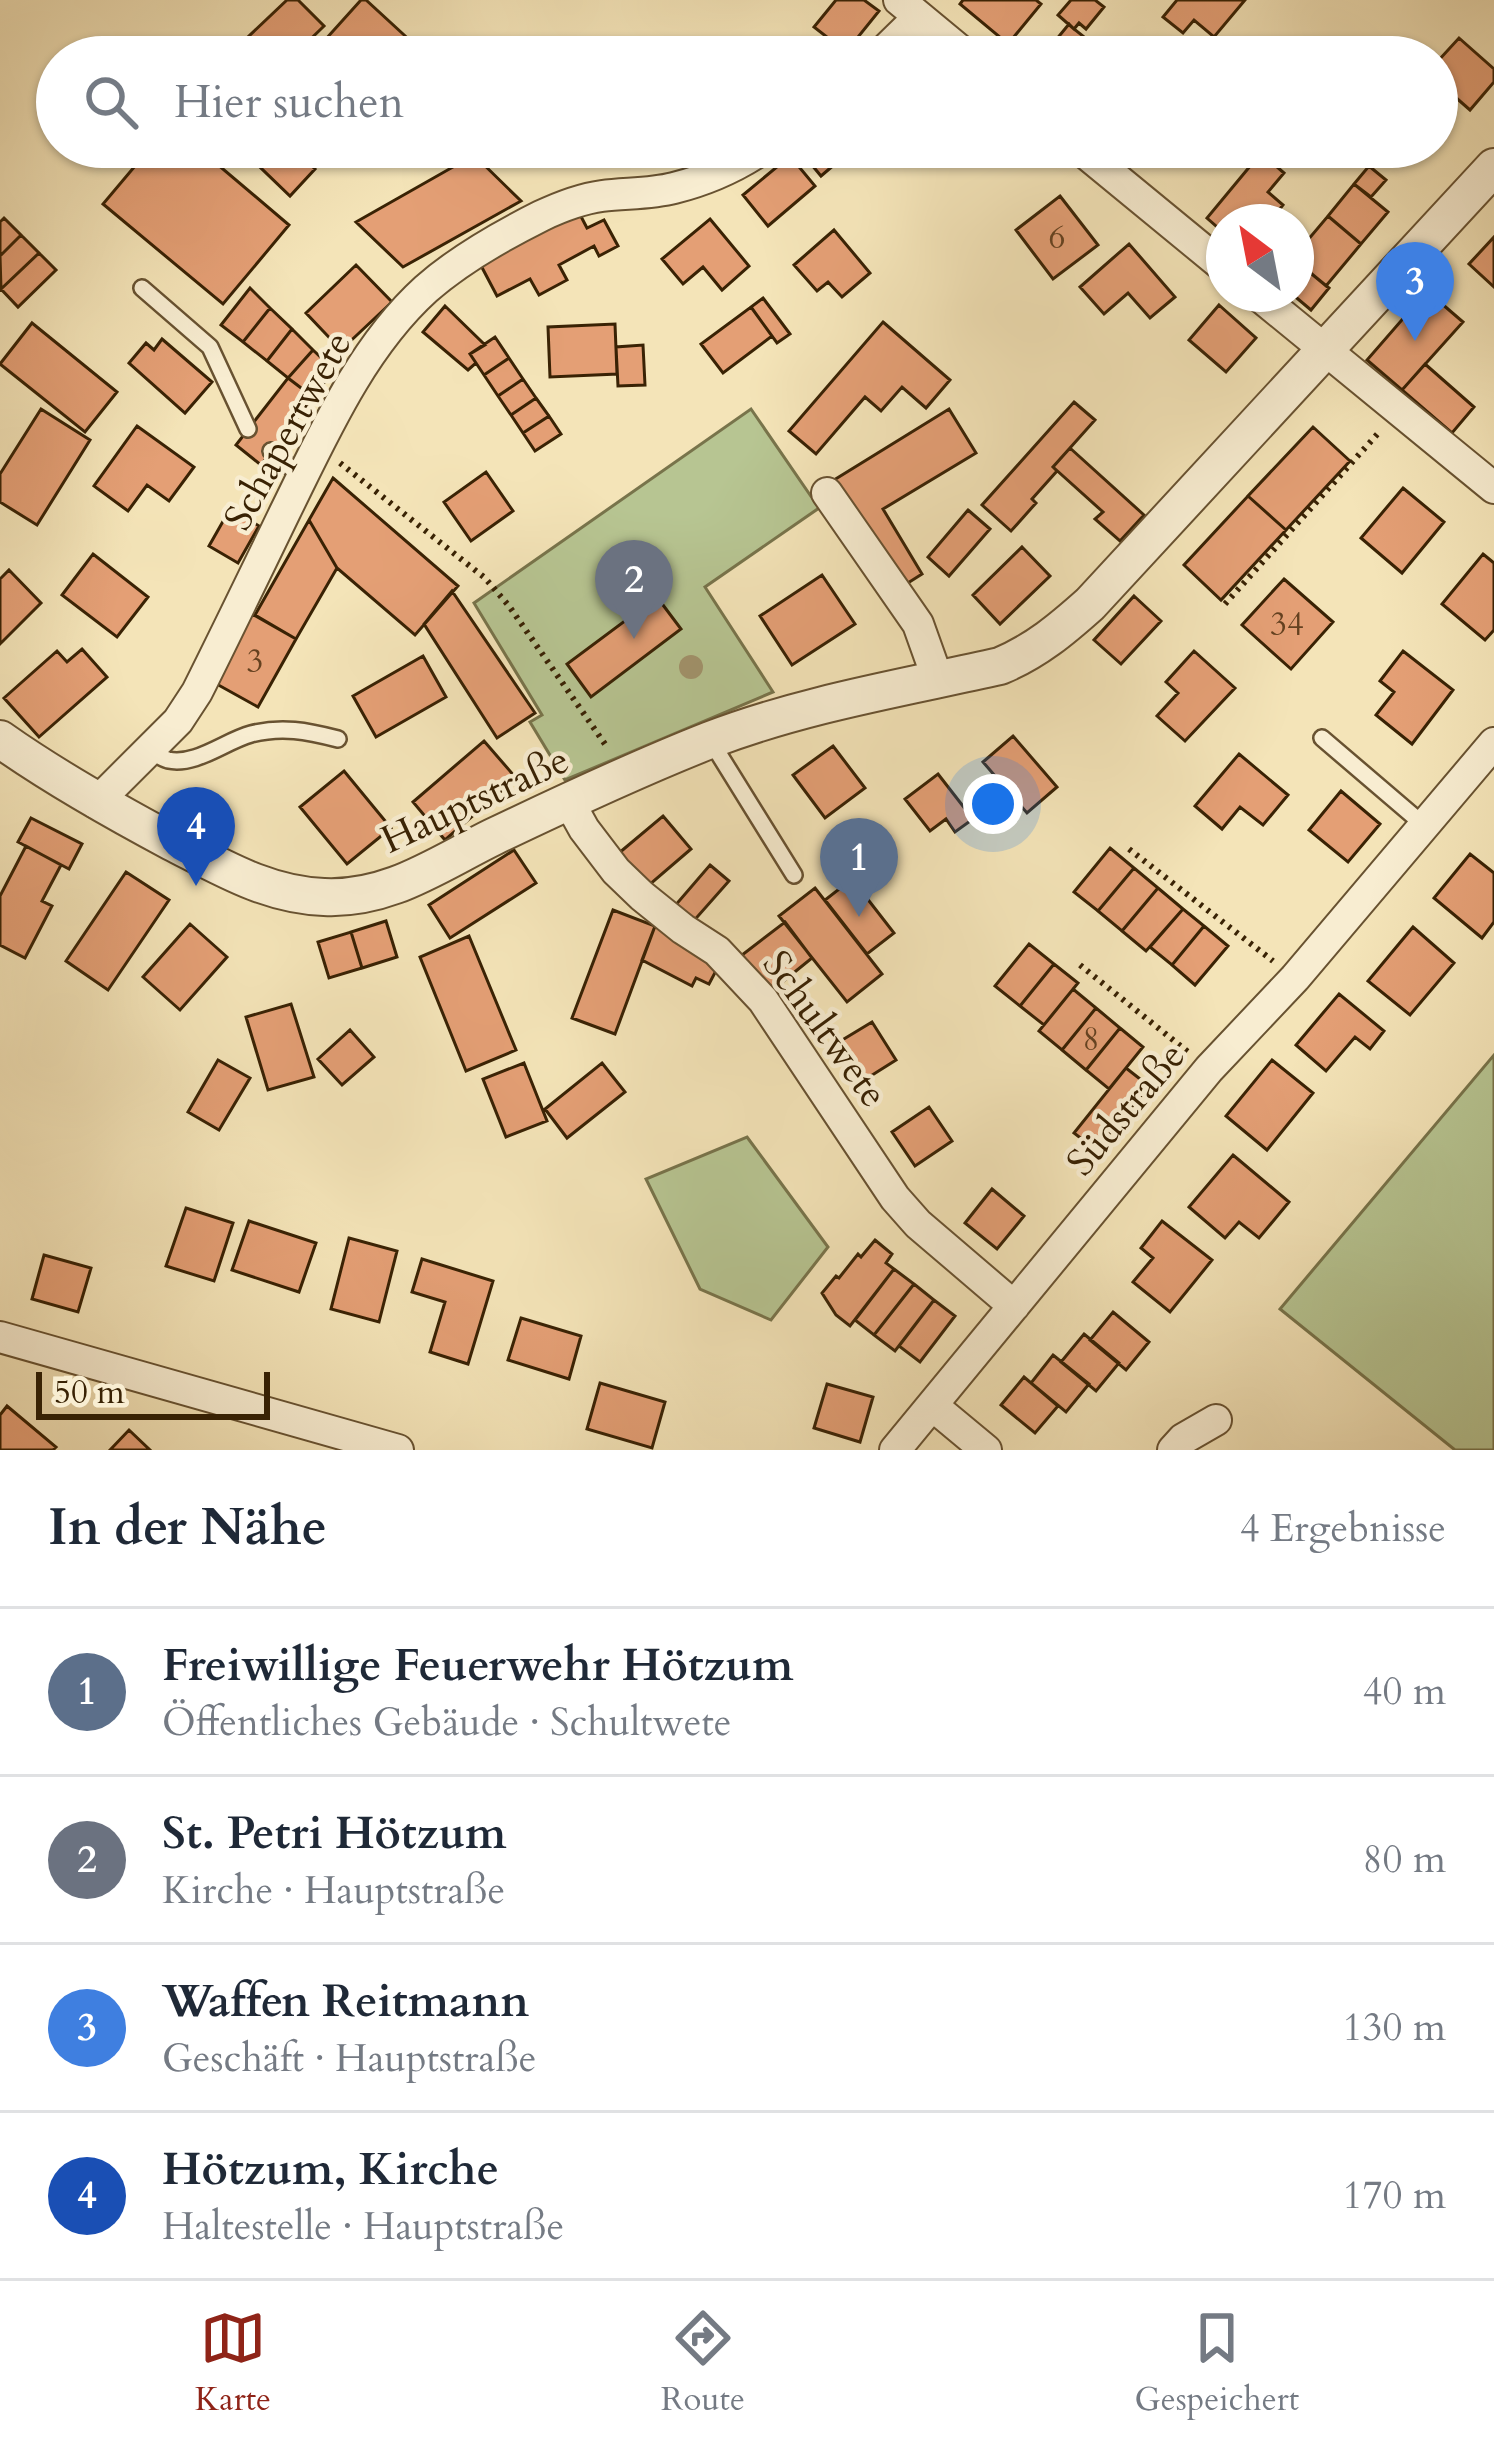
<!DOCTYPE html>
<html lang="de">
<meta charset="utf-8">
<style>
:root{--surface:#fff;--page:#f6f6f7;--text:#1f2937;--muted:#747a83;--line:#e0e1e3;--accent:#8f2418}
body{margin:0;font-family:Cardo,serif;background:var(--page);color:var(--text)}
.compass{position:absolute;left:1206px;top:204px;width:108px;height:108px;border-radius:50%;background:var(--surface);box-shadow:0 3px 9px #0004;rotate:328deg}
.scale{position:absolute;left:36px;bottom:30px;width:234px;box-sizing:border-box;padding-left:12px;border:6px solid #392204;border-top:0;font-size:33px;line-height:42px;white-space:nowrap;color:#392204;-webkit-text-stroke:9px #f8edd1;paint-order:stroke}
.you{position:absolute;left:993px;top:804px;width:42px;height:42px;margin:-30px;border:9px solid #fff;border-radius:50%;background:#1a73e8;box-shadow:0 0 0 18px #1a73e833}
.badge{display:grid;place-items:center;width:78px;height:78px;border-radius:50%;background:var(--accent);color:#fff;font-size:39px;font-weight:700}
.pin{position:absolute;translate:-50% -99px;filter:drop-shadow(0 3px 6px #0008)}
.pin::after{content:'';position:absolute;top:63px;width:42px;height:36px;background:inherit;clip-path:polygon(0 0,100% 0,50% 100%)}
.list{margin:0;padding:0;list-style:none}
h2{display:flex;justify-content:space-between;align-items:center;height:156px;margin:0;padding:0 48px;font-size:51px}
h2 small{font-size:39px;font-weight:400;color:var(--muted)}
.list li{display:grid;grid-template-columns:78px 1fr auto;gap:36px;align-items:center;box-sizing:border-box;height:168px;padding:0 48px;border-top:3px solid var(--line)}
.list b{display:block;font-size:45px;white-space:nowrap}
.list p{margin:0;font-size:39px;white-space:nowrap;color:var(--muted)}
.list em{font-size:39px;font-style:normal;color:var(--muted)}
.icon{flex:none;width:66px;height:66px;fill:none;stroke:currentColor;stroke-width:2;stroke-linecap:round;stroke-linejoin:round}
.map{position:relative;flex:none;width:1494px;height:1450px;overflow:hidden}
.search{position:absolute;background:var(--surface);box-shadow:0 3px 9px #0004;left:36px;right:36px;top:36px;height:132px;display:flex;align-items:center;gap:30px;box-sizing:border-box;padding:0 42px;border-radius:66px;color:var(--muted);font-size:45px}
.sheet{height:828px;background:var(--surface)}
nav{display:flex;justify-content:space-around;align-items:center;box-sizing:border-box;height:168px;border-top:3px solid var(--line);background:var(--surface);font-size:33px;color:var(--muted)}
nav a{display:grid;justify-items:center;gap:6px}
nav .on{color:var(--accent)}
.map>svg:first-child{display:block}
.green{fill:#b7c592;stroke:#78744b;stroke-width:3}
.building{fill:#e49f75;stroke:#392204;stroke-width:3}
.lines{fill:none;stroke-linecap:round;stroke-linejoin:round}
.service-casing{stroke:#685231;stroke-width:20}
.minor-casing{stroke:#685231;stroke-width:34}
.tertiary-casing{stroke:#685231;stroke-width:40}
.path{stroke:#392204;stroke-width:6;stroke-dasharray:3 6;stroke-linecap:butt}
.service{stroke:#f8edd1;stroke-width:15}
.minor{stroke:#f8edd1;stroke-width:30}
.tertiary{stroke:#f8edd1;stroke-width:36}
.tree{fill:#a2946d}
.labels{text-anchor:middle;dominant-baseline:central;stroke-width:9;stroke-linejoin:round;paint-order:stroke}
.number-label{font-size:33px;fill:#644120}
.street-label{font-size:39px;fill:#392204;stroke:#f8edd1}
</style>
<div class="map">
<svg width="1494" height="1450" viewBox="0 0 1494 1450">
<rect width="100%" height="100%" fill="#f4e4b8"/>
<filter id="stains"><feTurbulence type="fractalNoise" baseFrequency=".00167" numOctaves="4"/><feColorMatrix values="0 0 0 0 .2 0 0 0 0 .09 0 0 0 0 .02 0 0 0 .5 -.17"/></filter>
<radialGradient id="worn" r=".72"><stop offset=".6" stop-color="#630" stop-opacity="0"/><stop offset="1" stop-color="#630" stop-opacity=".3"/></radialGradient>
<path class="green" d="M751,409L819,508L705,587L773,692L565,780L530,722L542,715L474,603Z
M1494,1055V1450H1455L1280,1309Z
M747,1137L828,1247L771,1320L700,1289L646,1179Z"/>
<path class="building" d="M287,0H298L324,26L292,57H235L231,53Z
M361,0H366L415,45L404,57H322L315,51Z
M836,0H864L879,11L846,52L814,27Z
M963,0H1036L1041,4L1008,44L960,4Z
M1071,0H1095L1104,7L1086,29L1079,23L1074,29L1058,15Z
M1177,0H1245L1214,37L1194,20L1183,33L1163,17Z
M1069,24L1074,29L1109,57H1042Z
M1459,38L1494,69V82L1470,110L1437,81V62Z
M151,147H197L289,225L223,304L103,204Z
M239,147H292L315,169L290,196Z
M797,147H855L821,176Z
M1261,153L1284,173L1268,192L1283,205L1272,219L1276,222H1224V233L1207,218Z
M474,155L521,201L403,267L356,222Z
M790,156L815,186L768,226L743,195Z
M1369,166L1386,180L1371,197L1354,184Z
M1354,184L1388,212L1361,244L1328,216Z
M1060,196L1098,245L1053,279L1016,230Z
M575,205L587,228L604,220L618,246L599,256L594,246L559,265L567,280L539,295L530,279L497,296L477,258Z
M1328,216L1361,244L1326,286L1296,261V254Z
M4,218L21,235L0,256V222Z
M710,219L749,266L722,290L703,267L683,284L662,259Z
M834,230L870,273L842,297L828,282L817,291L794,265Z
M21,235L39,253L1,289L0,256Z
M1494,237V287L1469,264Z
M1129,244L1175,297L1150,318L1128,293L1104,314L1080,287Z
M39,253L56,270L18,307L1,289Z
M1296,261L1329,288L1311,310L1292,294H1296Z
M356,265L392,302L341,350L306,313Z
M250,288L270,308L243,342L221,325Z
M1427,291L1463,322L1402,390L1367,360Z
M763,298L790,334L777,343L751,307Z
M1219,305L1256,338L1226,372L1189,340Z
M445,306L485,345L470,354L476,363L468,370L423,332Z
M751,307L772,336L723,373L701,344Z
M270,308L292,329L267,361L243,342Z
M883,322L950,380L926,408L902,387L881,411L865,397L816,454L789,431Z
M32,323L117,392L85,432L0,364Z
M615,324L617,374L550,377L548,327Z
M292,329L313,350L288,378L267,361Z
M495,337L509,358L484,375L470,354Z
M162,339L212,382L185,413L129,363L146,343L154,350Z
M643,345L645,385L618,386L616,347Z
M313,350L334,370L313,397L288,378Z
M509,358L523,379L498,396L484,375Z
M1425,364L1474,407L1452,433L1402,390Z
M288,378L313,397L261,465L236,445Z
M523,379L536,398L511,415L498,396Z
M536,398L549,416L523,433L511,415Z
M1074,402L1095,420L1053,467L1057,471L1032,499L1036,503L1011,531L982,505Z
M41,409L90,440L37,525L0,502V474Z
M949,409L976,453L883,509L922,574L900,588L834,480Z
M549,416L561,434L535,451L523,433Z
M137,426L194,467L169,501L147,485L128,511L94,486Z
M1313,427L1350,461L1286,530L1248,496Z
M1070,448L1144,515L1120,541L1095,519L1103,512L1053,467Z
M486,472L513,511L471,541L444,502Z
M333,478L458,586L415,635L337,568L309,520Z
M1403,488L1444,522L1402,573L1361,538Z
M1248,496L1286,530L1221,600L1184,565Z
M230,509L259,526L238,563L209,546Z
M968,510L990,529L949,576L928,557Z
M309,520L337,568L296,639L255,615Z
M1022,547L1050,576L1000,624L973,595Z
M93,554L148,597L117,637L62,595Z
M1483,554L1494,563V630L1485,640L1442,604Z
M9,570L41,603L0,644V579Z
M822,575L855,624L792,665L760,616Z
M1284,579L1333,622L1291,669L1242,625Z
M452,591L535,713L497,738L424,624Z
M1134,596L1161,621L1121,664L1094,640Z
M657,597L681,629L591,697L567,664Z
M252,614L296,639L258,707L213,682Z
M82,649L107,677L39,737L4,698L57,651L67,662Z
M1194,651L1235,688L1185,741L1157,716L1178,693L1166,682Z
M1403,651L1453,690L1412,744L1376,715L1394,692L1380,681Z
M423,656L446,697L376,737L353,696Z
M1013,736L1057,787L1027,813L983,762Z
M484,741L516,778L445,840L413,802Z
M833,746L865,788L825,818L793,775Z
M1239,754L1288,795L1263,825L1240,807L1222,829L1195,806Z
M344,771L391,828L347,864L300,807Z
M938,774L973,819L955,832L946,819L930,831L905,799Z
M1341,791L1380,824L1348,862L1309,830Z
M663,816L691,849L648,886L619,853Z
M31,818L82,844L69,869L18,842Z
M26,846L61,865L42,901L52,906L25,958L0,945V896Z
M1110,848L1134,868L1098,911L1074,892Z
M514,850L536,883L450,938L429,905Z
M1470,854L1494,873V922L1482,938L1434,898Z
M710,865L729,881L691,924L673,908Z
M1134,868L1158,888L1122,931L1098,911Z
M126,872L169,900L108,990L66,961Z
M852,879L894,933L867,954L825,900Z
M815,888L882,974L847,1002L779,916Z
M1158,888L1183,909L1146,951L1122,931Z
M1183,909L1204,926L1172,965L1150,947Z
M613,910L655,926L615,1034L572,1018Z
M386,921L397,957L362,968L351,932Z
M785,922L812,958L770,992L742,955Z
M190,924L227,957L180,1010L143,977Z
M655,926L708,954L718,967L709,984L696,978L692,986L642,960Z
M1204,926L1228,946L1195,985L1172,965Z
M1413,927L1454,963L1410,1015L1368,981Z
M351,932L362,968L329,978L318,942Z
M469,936L516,1050L466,1071L420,957Z
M1029,944L1054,964L1020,1006L995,986Z
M1054,964L1078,983L1044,1025L1020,1006Z
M1073,989L1096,1008L1062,1050L1039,1031Z
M1339,994L1384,1031L1370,1049L1355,1037L1326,1071L1296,1045Z
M291,1004L314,1077L268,1090L246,1017Z
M1096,1008L1120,1028L1086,1070L1062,1050Z
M872,1022L896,1060L858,1084L834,1045Z
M1120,1028L1143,1047L1109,1089L1086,1070Z
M350,1030L374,1057L342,1085L318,1059Z
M218,1060L250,1078L219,1130L188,1112Z
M1272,1060L1313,1093L1267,1150L1226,1116Z
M524,1063L547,1121L506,1137L483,1079Z
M602,1063L625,1092L567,1138L545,1109Z
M1126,1068L1149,1086L1096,1150L1074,1133Z
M929,1107L952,1141L915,1166L892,1132Z
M1233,1155L1289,1202L1259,1238L1239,1222L1225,1238L1189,1207Z
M992,1189L1024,1216L997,1249L965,1223Z
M186,1208L233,1223L214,1281L166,1266Z
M249,1221L316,1243L299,1292L232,1270Z
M1162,1221L1212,1260L1170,1312L1133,1282L1153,1258L1141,1248Z
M349,1238L397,1251L379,1322L331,1309Z
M875,1240L892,1254L886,1263L894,1269L850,1326L836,1315L822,1293L836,1276L839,1278L858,1254L861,1257Z
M44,1255L91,1268L78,1312L32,1299Z
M422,1259L493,1281L468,1364L430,1352L445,1302L412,1292Z
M894,1269L914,1284L874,1335L855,1320Z
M914,1284L934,1300L895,1351L874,1335Z
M934,1300L955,1316L920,1362L899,1346Z
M1113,1312L1149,1342L1126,1370L1090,1340Z
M521,1318L581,1336L569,1379L508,1360Z
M1084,1334L1119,1363L1096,1391L1061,1362Z
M1053,1355L1089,1384L1066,1412L1031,1383Z
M1024,1377L1058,1406L1035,1433L1001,1405Z
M600,1383L665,1402L652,1448L587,1429Z
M827,1384L873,1397L860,1442L814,1428Z
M7,1406L56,1447L53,1450H0V1415Z
M129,1430L150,1450H110Z"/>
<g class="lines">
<g class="service-casing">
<path id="service" d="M142,288L210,347L248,429
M271,451L302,477
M1322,738L1425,826
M712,743L794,875
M150,751C156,754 161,758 168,760C196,766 225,741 251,734C282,726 307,731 338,739"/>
</g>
<g class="minor-casing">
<path id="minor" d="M899,0L968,57
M878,57L919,17
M1078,147L1224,267
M1257,294L1494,488
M827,493L918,624L938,680
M569,802L584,829L616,871L642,896L683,929L717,951L763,1000L895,1198L918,1224L1014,1306
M96,803L178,721L197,692C227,632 256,572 285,512C323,435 361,348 426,289C460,259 501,236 541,216C560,207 580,199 602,196C626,193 651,194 674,188C706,180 739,165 765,147
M0,1337L398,1450
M933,1406L986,1450
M895,1450L1209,1069L1295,978L1494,743
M1173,1450L1183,1439L1216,1420"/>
</g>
<g class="tertiary-casing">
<path id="tertiary" d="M0,739C55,778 112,810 172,842C221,867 267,895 324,897C389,900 438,864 493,837C564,803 636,769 710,740C804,704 902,688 1000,666C1036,651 1062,629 1090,604L1494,167"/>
</g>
<path class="path" d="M340,463L485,578L509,606L607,747
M1225,604L1381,430
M1129,849L1273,961
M1080,965L1188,1052"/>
<use href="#service" class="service"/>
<use href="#minor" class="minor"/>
<use href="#tertiary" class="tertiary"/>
</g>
<circle class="tree" cx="691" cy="667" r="12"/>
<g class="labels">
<g class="number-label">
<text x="1057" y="237">6</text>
<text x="1287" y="624">34</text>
<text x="255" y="661">3</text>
<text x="1091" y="1039">8</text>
</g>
<g class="street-label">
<text transform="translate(288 431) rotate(-61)">Schapertwete</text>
<text transform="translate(475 800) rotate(-25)">Hauptstraße</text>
<text transform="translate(825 1029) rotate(54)">Schultwete</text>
<text transform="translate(1126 1109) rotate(-50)">Südstraße</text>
</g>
</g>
<rect width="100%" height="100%" filter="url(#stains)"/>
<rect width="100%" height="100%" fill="url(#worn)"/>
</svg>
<svg class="compass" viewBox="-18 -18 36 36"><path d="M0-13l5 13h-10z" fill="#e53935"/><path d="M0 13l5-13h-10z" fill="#747a83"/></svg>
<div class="scale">50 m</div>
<div class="you"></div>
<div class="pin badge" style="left:859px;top:917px;background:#5c6f8a">1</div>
<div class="pin badge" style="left:634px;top:639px;background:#6b7280">2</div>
<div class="pin badge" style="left:1415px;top:341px;background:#3f7fe0">3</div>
<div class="pin badge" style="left:196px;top:886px;background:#1a4fb4">4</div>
<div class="search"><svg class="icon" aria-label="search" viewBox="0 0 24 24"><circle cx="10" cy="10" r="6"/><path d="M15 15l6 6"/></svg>Hier suchen</div>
</div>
<section class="sheet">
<h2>In der Nähe<small>4 Ergebnisse</small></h2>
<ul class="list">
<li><span class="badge" style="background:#5c6f8a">1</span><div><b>Freiwillige Feuerwehr Hötzum</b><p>Öffentliches Gebäude · Schultwete</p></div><em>40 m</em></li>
<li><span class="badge" style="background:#6b7280">2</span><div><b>St. Petri Hötzum</b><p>Kirche · Hauptstraße</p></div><em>80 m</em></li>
<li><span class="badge" style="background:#3f7fe0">3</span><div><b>Waffen Reitmann</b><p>Geschäft · Hauptstraße</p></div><em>130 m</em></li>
<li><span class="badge" style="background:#1a4fb4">4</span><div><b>Hötzum, Kirche</b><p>Haltestelle · Hauptstraße</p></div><em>170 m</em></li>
</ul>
</section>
<nav>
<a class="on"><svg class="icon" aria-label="map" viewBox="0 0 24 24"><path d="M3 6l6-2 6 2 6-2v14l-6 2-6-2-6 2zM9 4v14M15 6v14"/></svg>Karte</a>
<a><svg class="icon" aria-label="directions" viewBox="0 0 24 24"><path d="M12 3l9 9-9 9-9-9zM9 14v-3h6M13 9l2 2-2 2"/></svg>Route</a>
<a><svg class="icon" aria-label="saved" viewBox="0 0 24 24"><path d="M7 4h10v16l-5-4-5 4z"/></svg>Gespeichert</a>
</nav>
